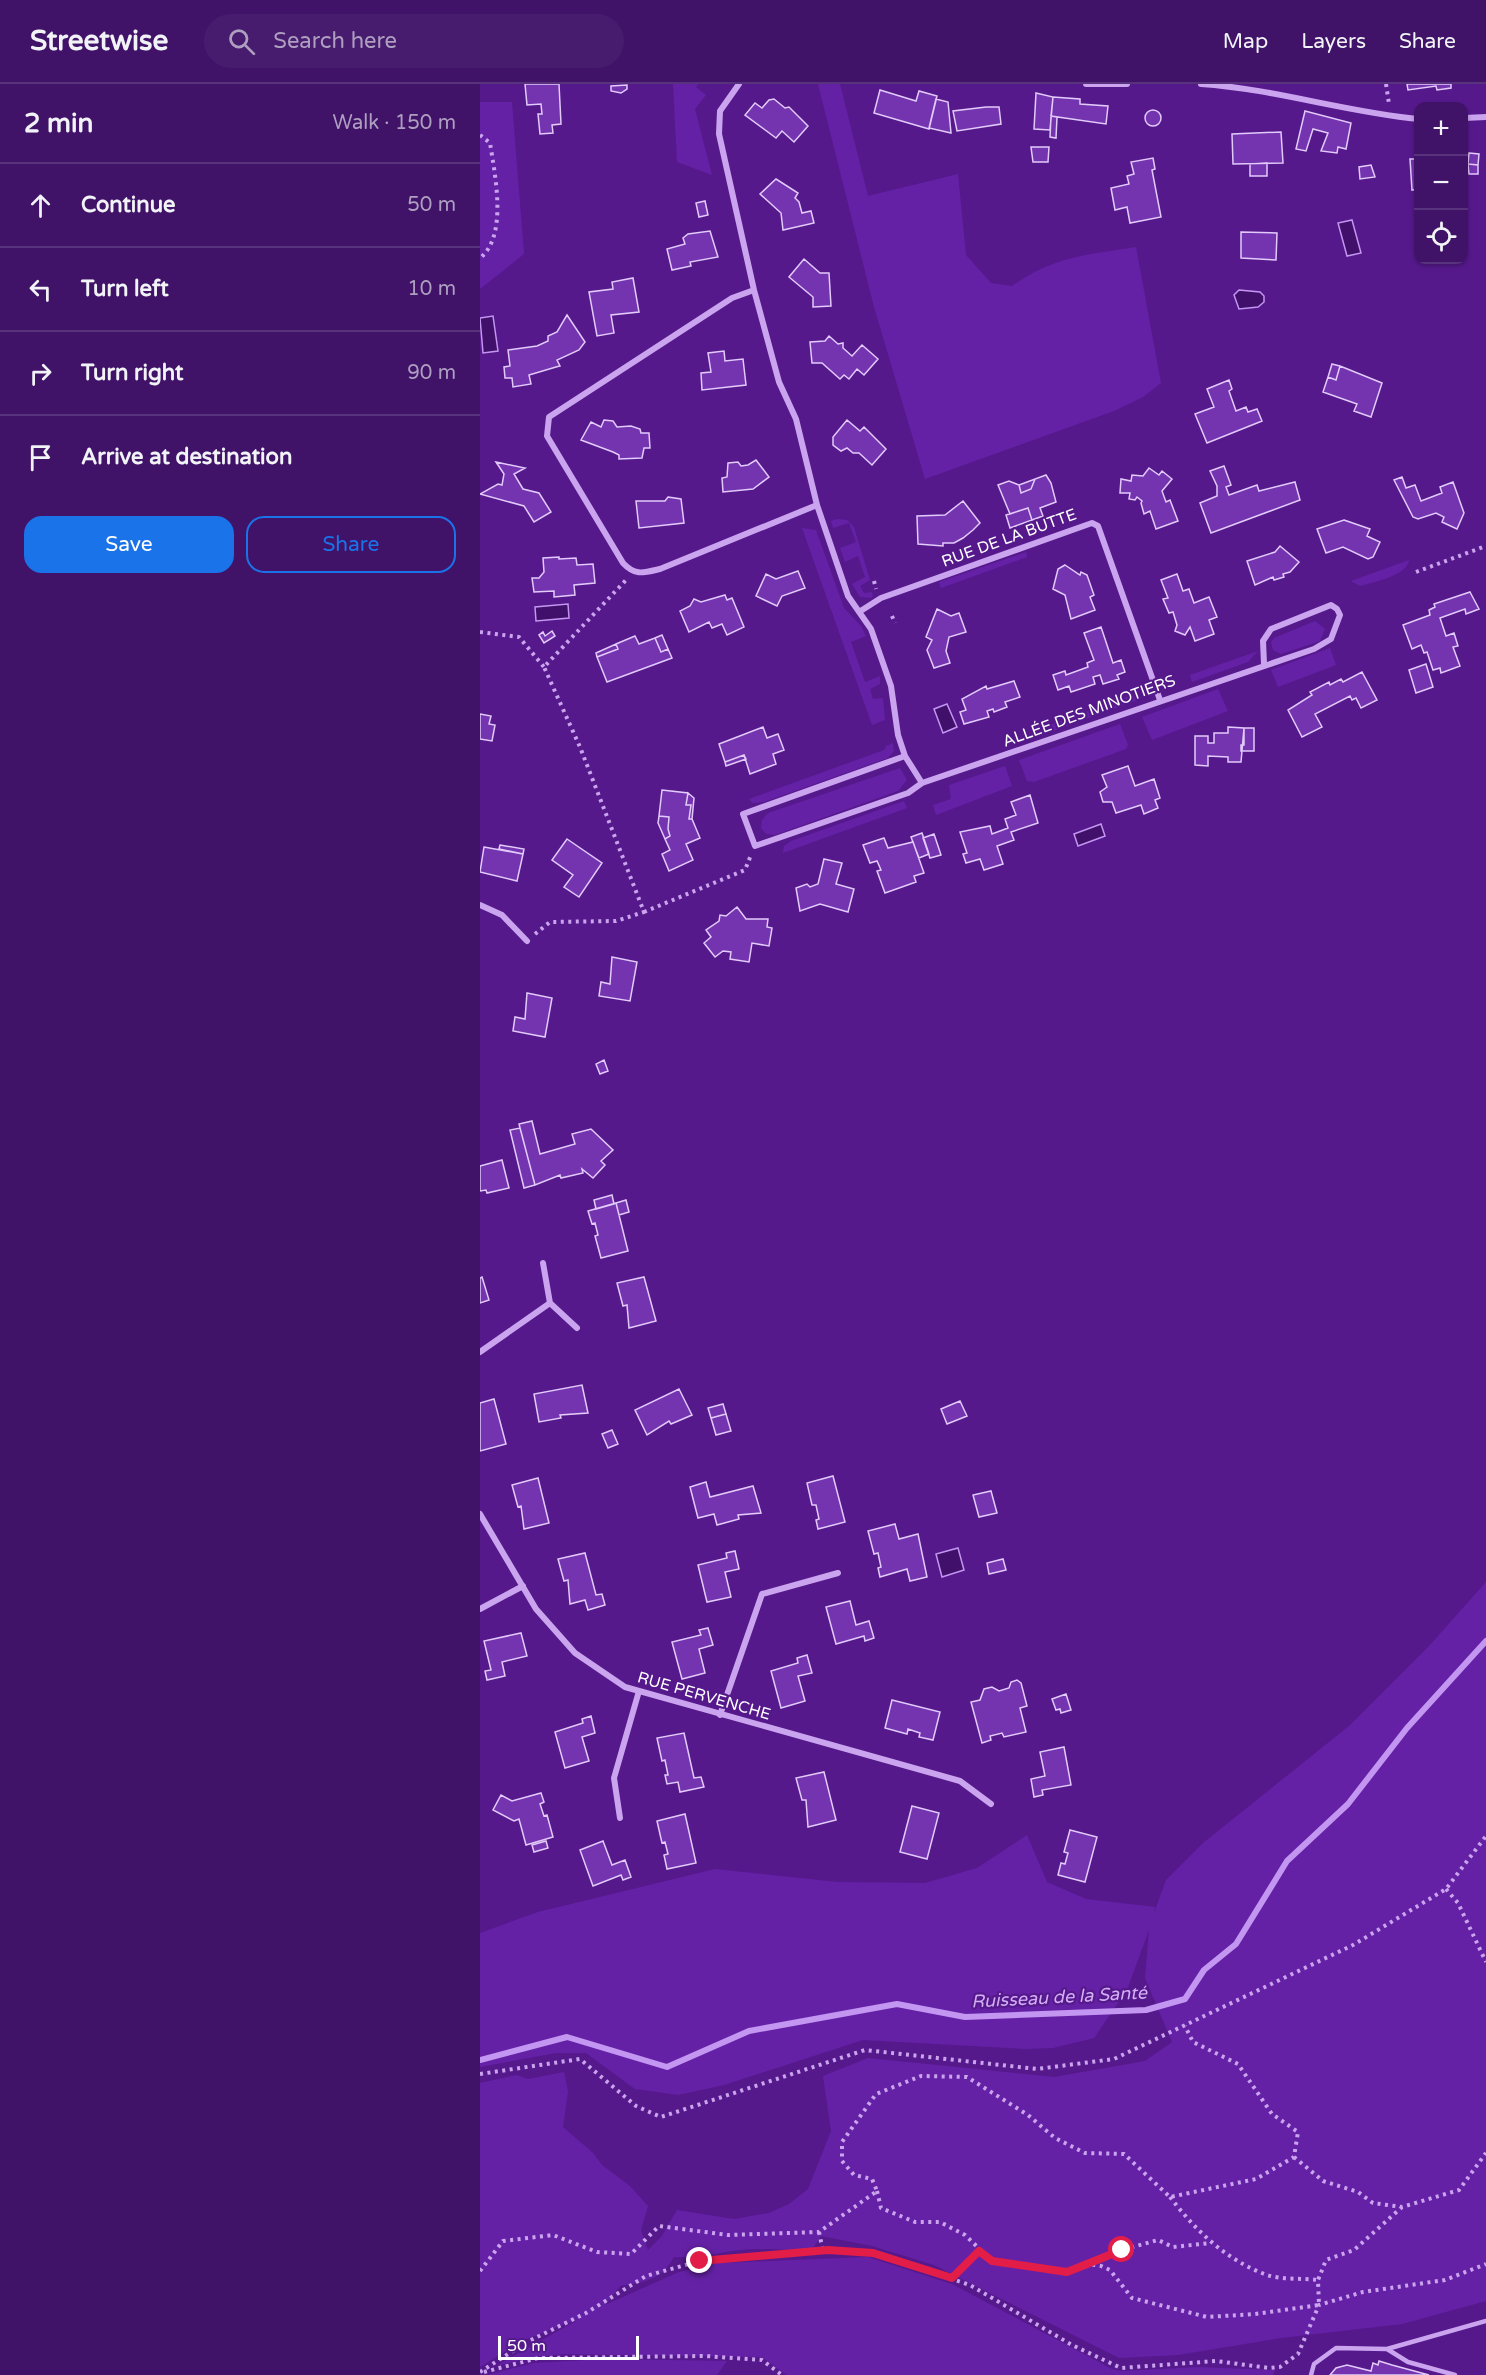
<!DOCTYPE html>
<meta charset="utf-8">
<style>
:root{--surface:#401369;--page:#471c6f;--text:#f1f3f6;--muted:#ae9ec0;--line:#59327d;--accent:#1a73e8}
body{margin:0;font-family:"Varela Round",sans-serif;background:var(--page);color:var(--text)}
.controls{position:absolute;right:18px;top:18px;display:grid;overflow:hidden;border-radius:12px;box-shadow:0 2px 4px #0004}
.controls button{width:54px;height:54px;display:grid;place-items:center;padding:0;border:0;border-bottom:2px solid var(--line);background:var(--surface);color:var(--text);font:30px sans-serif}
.scale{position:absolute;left:18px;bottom:15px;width:141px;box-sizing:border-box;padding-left:6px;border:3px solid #fff;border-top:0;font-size:16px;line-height:21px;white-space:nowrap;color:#fff;-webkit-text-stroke:4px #55198c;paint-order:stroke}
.stop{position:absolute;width:18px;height:18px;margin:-14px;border:4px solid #e11d48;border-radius:50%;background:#fff}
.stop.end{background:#e11d48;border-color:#fff;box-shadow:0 2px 6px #0008}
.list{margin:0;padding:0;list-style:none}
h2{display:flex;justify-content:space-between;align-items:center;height:78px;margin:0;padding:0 24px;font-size:26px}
h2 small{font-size:20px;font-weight:400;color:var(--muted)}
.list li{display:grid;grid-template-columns:39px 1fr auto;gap:18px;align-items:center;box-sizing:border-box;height:84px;padding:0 24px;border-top:2px solid var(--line)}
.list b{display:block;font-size:22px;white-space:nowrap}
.list em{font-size:20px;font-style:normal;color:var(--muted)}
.actions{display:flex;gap:12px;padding:18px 24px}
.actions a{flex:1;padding:14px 0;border:2px solid var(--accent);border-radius:18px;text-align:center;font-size:21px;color:var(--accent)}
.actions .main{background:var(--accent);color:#fff}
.icon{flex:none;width:33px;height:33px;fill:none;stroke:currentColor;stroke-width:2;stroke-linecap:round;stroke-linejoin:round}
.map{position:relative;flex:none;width:1006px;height:2291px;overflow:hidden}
header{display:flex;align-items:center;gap:36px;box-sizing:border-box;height:84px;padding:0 30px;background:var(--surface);border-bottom:2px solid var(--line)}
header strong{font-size:28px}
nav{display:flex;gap:33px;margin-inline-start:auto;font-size:21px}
.search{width:420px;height:54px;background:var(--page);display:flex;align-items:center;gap:15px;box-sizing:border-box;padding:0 21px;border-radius:33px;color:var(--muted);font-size:22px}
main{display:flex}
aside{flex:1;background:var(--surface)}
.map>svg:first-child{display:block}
.green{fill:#6521a6}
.water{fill:#40106a;stroke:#c396f1;stroke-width:1.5}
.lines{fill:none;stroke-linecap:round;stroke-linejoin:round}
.stream{stroke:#c396f1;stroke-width:6}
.building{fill:#7434b0;stroke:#e2cafa;stroke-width:1.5}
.path{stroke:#caa4ee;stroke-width:4;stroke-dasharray:3 4.5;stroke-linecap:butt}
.lane{stroke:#caa4ee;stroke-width:4.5}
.street{stroke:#caa4ee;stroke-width:6}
.route{stroke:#e11d48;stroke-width:8}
.labels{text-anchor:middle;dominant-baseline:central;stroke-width:4.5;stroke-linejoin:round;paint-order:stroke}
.street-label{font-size:16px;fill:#fff;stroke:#55198c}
.water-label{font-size:18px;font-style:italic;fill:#d3aff5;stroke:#55198c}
</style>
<header>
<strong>Streetwise</strong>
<div class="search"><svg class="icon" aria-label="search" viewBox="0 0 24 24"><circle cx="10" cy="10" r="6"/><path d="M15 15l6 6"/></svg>Search here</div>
<nav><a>Map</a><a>Layers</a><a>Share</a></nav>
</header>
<main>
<aside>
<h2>2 min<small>Walk · 150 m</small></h2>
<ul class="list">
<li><svg class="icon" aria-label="ahead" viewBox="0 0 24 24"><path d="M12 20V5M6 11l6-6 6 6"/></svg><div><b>Continue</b></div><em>50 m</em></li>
<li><svg class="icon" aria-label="left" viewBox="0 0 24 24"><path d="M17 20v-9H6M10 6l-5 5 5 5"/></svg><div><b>Turn left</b></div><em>10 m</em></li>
<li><svg class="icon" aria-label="right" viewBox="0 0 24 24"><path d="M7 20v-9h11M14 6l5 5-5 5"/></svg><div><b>Turn right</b></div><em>90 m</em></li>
<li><svg class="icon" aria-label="arrive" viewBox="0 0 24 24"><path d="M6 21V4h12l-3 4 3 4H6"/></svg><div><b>Arrive at destination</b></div></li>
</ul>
<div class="actions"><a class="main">Save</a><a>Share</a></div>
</aside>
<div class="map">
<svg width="1006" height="2291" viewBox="0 0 1006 2291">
<rect width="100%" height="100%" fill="#55198c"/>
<path class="green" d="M193,0H218L216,3L226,11L215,25L232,91L197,78Z
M338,0H360L388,112L478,90L486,171L511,199L532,202C574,172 607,171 656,163L681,299L663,313L634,327L445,395L394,223Z
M0,18H32L44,170L0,205Z
M357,435L367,436L374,443L390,496L380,502L384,509L392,508L393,512L391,514L380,513L372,500L385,493L378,472L365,478L360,464L376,458L369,439L353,444L351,437Z
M322,444L336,446L364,524L381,542L386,552L371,558L385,598L400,592V600L390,605L393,615L403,614L405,636L392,641Z
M546,468L547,473L461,504L459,498Z
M929,476C927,492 893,498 880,502L871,497Z
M835,537L845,545L840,557L801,570L793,566L791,558L794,554Z
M850,564L856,581L798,603L791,586Z
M778,567L768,578L712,598L710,591Z
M738,605L748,627L672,656L662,633Z
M655,610L658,616L559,652L556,646Z
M640,640L648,661L646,665L554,698L547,697L539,676Z
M413,659L414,667L408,674L284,718L272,719L269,715L404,666L406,662Z
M525,682L532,702L456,731L453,721L471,715L469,701Z
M420,684L427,696L418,707L295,751L286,750L281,744L282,736L288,729Z
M424,717L427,724L303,769L304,762L311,757Z
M1006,1498V2217L922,2240L801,2254L698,2271L639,2274L454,2181L392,2162L341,2152L333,2164C311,2167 299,2165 277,2165C249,2165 222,2175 194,2173C181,2196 165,2198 140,2202L125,2221L199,2188L237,2179L388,2173L472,2200L632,2285L641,2287L719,2283L795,2286L793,2291H307L282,2273L84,2270L53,2273L16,2282L101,2234L44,2256L0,2283V1999L36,1991L48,1995L84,1988L88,2007L83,2043L113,2069L122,2081L150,2102L168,2122L161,2146L168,2166L182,2152L197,2126L254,2135L289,2129L309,2120L328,2105L351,2047L343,1992L388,1974L574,1993L665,1977L692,1958L665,1894L669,1846L647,1906L614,1954L573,1964L546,1965L383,1956L244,2001L198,2011L155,2005L106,1969H76L0,1983V1849L58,1828L235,1785L357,1798L445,1799L497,1784L547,1751L567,1798L606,1815L675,1823L674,1829L686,1796L723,1759L869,1642L949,1562Z
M127,2275L247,2277L237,2291H7L53,2279Z"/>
<path class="water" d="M872,136L881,169L867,172L858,139Z
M759,206L780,208L784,212V218L778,223L759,225L754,211Z
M13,232L18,267L3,269L0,234Z
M88,520L89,534L56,537L55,523Z
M467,620L477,643L463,649L454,625Z
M621,740L625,752L598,762L594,750Z
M478,1464L484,1486L462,1493L456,1470Z"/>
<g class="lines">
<path class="stream" d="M0,1976L87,1953L187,1983L269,1947L417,1920L485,1933L666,1926L705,1915L724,1886L756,1860L807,1777L868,1720L927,1644L1006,1557"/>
</g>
<path class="building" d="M45,0H79L81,40L72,41L73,49L60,50L58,30H62L61,20L47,21Z
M927,0H971V4L957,6L956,2L928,6Z
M147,1V5L141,9L131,7V2Z
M400,6L436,17L439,7L457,12L449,45L394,29Z
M556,9L573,13L570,46L554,45Z
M573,13L600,15V20L628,22L626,40L571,32Z
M294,15L305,24L309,23L328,42L314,58L302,47L296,54L265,31L275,19L282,24L289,16Z
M456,15L468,18L471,49L449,44Z
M506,23H519L521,40L477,47L473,27Z
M665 34a8 8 0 1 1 16 0a8 8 0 1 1-16 0Z
M825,27L871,39L866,65L858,63L857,69L841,67L848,49L833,45L826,67L816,65Z
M571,32L577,33L576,54L570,53Z
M801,48L803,79L753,80L752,50Z
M551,63H569L568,78H553Z
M989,69L999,70L998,81L988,80Z
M673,74L675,85L672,86L681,133L650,139L647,123L635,126L631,104L649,100L647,92L654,90L651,78Z
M930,75H938V105L932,106Z
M787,79V92H770V80Z
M988,80L998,81V90H989Z
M891,81L895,93L880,95L879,83Z
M296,95L318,109L315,114L319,118L322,129L331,127L334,139L303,146L301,129L280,110Z
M225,117L228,131L219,133L216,119Z
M230,147L238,173L210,178L211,182L192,186L187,165L205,160L203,154L208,150Z
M761,148L797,149L796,176L761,174Z
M324,175L340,189H349L351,222L333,223V213L309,193Z
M153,194L159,228L131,231L134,249L117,252L109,208L133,205L132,198Z
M87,231L105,258L99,266L77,276L80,282L76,283L49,291L51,300L33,303L32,294H25L24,283L30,282L28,266L57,262L68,257V252L77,248Z
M349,252L358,260L363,259V264L372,272L382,261L398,275L384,291L377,285L369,295L364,291L360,295L342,279H332L330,258L345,257Z
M244,267L245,277L263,275L266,301L222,306L221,289L231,288L228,269Z
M852,280L860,282L856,296L848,293Z
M860,282L902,299L891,333L874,327L877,320L843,308L848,293L856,296Z
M749,296L752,305L749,307L756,327L766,323L768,328L777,325L782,337L727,359L715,330L734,323L727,305Z
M124,336L133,337L137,343L151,342L160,345L161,349H169L170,364H164L162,374L139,375V371L133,368L101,356L111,338L121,343Z
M367,336L380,347L384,343L406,365L392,381L379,369H373L367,364L361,367L353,361V353Z
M276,376L289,393L273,405L243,408L242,394L247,393L248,379L258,378L261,382L268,381Z
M16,378L45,384L34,390L43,405L59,409L71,428L54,438L44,422L0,410L18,400L22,401L24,390Z
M744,382L751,401L746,403L749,411L777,401L779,407L815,398L820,416L731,449L720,419L737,412V402L730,387Z
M669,384L679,391L682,387L692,395L682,407L686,418L690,416L698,437L676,445L670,427L664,430L661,419L662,417L657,413L655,416L649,415L650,409H640L641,395L651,397L652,391L663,392Z
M566,391L571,399L576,418L560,424L563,432L552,436L548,424L530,430L518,401L529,397L539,401L541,409L551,405L555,395Z
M922,393L926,404L935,401L941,417L962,409L960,403L973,398L984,429L977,445L962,438L964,433L956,429L938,435L933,433L914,396Z
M555,395L551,405L541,409L539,401Z
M188,413L201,415L204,439L159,444L156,417H185Z
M483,417L500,439L493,446L483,454L474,459H463V462L438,460L437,432L465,431Z
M548,424L552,436L530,444L526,431Z
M864,436L890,445L887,452L900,458L893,473L888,475L863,463L846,469L837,445Z
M800,462L819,478L810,488L803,490L804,493L794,496L793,493L775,501L767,477L795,468Z
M79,473V475L96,474L97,481L113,480L115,499L94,501L95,511L74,513V507L54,508L52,494H59L64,488L63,474Z
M585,481L600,491L601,488L607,491L614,511L610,513L615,526L591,535L585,511L573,505L578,485Z
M318,487L325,504L302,512L297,522L276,512L286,490L296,495Z
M697,490L703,507L709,505L714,519L729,513L737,533L729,536L734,550L715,557L710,543L705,551L695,547L697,541L693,528L689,529L683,515L688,514L681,496Z
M990,508L999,525L986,530L985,525L960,534L966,552L974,549L978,562L973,563L980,582L961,589L960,584L953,586L947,568L944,569L941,561L932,565L923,541L950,531L949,526L955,523L954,520Z
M245,511L247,516L252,514L264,543L247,551L242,540L232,544L229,538L209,548L200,527L210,522L214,515L221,518Z
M457,525L471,532L479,529L486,548L469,553L466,567L470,579L454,584L447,566L452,556L446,553Z
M621,543L633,579L641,576L645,588L637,591L639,595L623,600L620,591L613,593L615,600L591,608L589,602L578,606L573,591L585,587L586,591L608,583L607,579L614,576L604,549Z
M72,547L75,552L64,559L59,551L63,548L65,552Z
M182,551L188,565L181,568L175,554Z
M155,552L159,560L175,554L181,568L188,565L192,574L127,598L117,573L138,565L136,560Z
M136,560L138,565L117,573L116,569Z
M946,580L953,603L936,609L929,586Z
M882,588L897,616L881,624L876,614L872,616L870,612L835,630L842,643L822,653L808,626L832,611L830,608L849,598L850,601L861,595L863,598Z
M534,597L540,613L525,618L527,623L514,628L513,625L507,627L509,633L484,640L480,628L486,626L482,615L506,602L507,605Z
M0,630L11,632L9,640L15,641L12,657L0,655Z
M283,643L287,654L298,650L304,666L293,670L296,680L270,690L264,671L245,678L239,660Z
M748,643L764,644L761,678H748V673L728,672V682L715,681V652H728V659H734V649H748Z
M764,644H774V667H761V661H764Z
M264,671L266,675L246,682L245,678Z
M648,682L655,702L674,695L680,714L675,716L678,724L664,730L661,721L636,729L632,718H623L620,708L627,703L622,691Z
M182,706L208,709L206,721H211L209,735H212L220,754L206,760L213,776L189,787L182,770L190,766L185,755L190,752L188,745L189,733L179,732Z
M208,709L214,714L212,735H209L211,721H206Z
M550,711L558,739L531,748L534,756L517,762L523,780L504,786L500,775L486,779L483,770L487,769L480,748L510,742L512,750L528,744L525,735L536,731L531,718Z
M179,732L189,733L188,745L190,752L185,755L178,739Z
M442,749L449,770L439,774L431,753Z
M454,750L461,771L450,774L443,754Z
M404,754L408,764L433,758L444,789L434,792L436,798L405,809L397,787L401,786L397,777L390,779L383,761Z
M87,755L122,779L99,813L84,803L93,791L72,776Z
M20,761L44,765L43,770L19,765Z
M4,763L43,770L37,797L0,788Z
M344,775L362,779L356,800L374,805L368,828L340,820L320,827L316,804L327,800L330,803L338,800Z
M257,823L266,835H288L287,843L292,844L289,862L272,859L269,878L250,875L251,868L243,867L235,873L224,859L231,853L226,846L239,837L240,831L246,832Z
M132,873L157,878L150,917L119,912L121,898L130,900Z
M47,909L72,914L65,953L33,947L35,933L45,935Z
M124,976L128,987L120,990L116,980Z
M52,1037L60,1070L95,1060L92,1050L111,1045L133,1066L121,1077L125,1081L113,1094L102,1085L103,1089L81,1094L80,1091L55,1101L39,1040Z
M40,1044L55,1101L44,1104L30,1046Z
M22,1076L29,1104L7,1109L6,1106L0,1107V1082Z
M132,1111L134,1120L116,1125L114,1116Z
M146,1116L149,1128L139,1131L136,1119Z
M136,1119L148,1167L121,1174L115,1152L118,1151L115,1139L112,1140L108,1127Z
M2,1193L9,1216L0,1219V1194Z
M164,1193L176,1237L149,1244L147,1221L143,1222L137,1199Z
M102,1301L108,1329L80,1331L81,1334L59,1338L54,1310Z
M199,1305L212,1331L191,1340L189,1337L167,1351L155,1326Z
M14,1315L26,1360L0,1367V1319Z
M480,1317L487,1332L467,1340L461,1325Z
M243,1320L246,1330L231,1334L228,1324Z
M246,1330L251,1347L236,1351L231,1334Z
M132,1346L138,1360L128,1364L122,1350Z
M353,1392L365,1438L338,1445L336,1436L339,1435L336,1421H332L327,1399Z
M58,1394L69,1439L44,1445L41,1422L38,1423L32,1401Z
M226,1398L230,1413L273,1402L281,1429L258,1431L259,1435L237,1441L234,1430L218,1434L210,1403Z
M511,1407L517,1429L499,1433L493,1411Z
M415,1440L419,1455L438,1450L447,1493L430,1497L427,1485L400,1493L398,1484L401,1483L398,1469L394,1470L388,1447Z
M255,1467L259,1485L245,1488L251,1513L227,1518L218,1481L247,1474L246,1469Z
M105,1469L116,1511L122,1510L125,1521L108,1526L105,1516L90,1520L88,1496L84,1497L78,1475Z
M523,1475L526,1486L509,1490L507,1479Z
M370,1517L376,1541L389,1537L394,1554L385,1557L384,1552L356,1560L346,1523Z
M228,1544L233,1561L219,1565L225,1589L202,1595L192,1558L221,1551L219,1546Z
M41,1549L47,1572L22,1578L25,1592L7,1596L5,1587L11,1586L4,1557Z
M327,1571L332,1589L318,1592L325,1617L301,1624L291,1587L318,1579L317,1574Z
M537,1596L541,1599L547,1622L540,1624L546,1648L524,1653L522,1649L510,1652L511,1656L502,1659L491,1618L500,1616L504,1605L512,1603L519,1607L529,1604L531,1598Z
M586,1610L591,1626L581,1629L580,1625L576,1626L572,1615Z
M412,1616L460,1628L453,1656L439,1653L440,1649L428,1645L427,1650L405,1644Z
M111,1632L115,1649L102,1653L109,1677L85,1684L75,1648L103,1639L102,1635Z
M204,1649L214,1694L221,1693L224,1703L200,1708L198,1698L187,1700L185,1691H188L185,1676L182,1677L177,1654Z
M584,1663L591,1701L562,1706L563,1711L554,1713L551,1695L565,1692L560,1668Z
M344,1688L356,1736L328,1743L326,1716H322L316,1694Z
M61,1709L64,1718L60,1720L64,1732L67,1731L73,1753L46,1761L39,1735L34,1737L13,1726L21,1711L32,1717Z
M432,1722L459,1729L447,1775L420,1768Z
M205,1730L216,1779L187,1785L184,1771L188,1770L185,1758L182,1759L177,1737Z
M590,1746L617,1753L605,1798L578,1791L581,1779L585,1780L588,1769L584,1768Z
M66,1757L68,1764L54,1768L52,1761Z
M123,1757L132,1781L145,1776L151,1793L143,1796L141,1791L113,1802L100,1766Z
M899,2277L912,2281L949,2291H850L856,2284L867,2281L891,2287L893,2279L898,2281Z"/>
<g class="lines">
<path class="path" d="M906,0L909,20
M0,51L10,59C15,91 28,152 0,174
M936,488L1006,462
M394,497L396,505
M412,532L415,539
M0,548L39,553L64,583
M164,828L265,786L271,771
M55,850L70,838L136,837L164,828L100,663L64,583L146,496
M966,1805L978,1819L1006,1878
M0,1990L100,1975L156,2022L181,2033L385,1966L557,1985L634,1975L873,1861L966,1805L1006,1752
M814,2073L843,2097L878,2108L893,2119L922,2123L979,2106L1006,2069
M397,2107L401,2124L435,2138H460L485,2151L512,2177L587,2188L609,2180L621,2182L630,2186L652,2214L727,2233L775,2230L839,2221L838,2196L846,2176L874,2166L922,2123
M690,2113C716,2147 746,2176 787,2191C802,2196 822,2194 838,2196
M339,2148L343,2167
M609,2179L642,2166L678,2156L693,2163L731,2159
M0,2187L23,2157L73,2151L117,2168L151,2170L179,2142L248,2151L339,2148L397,2107L392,2095L374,2091L362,2077V2058L396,2010L441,1992L487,1993L548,2031L575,2054L605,2069L644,2070L690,2113L776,2095L814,2073L818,2048L792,2030L758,1980L713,1958L705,1942
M472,2194L499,2167
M0,2288L47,2258L106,2229L166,2192L220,2177L348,2166L393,2169L490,2201L592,2261L641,2284L736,2277L789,2284L800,2283L818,2270L839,2221L883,2208L965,2196L1006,2180
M4,2288L58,2274L225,2272L282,2276L302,2291"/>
<path class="lane" d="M907,2265L928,2278L975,2291
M831,2291L834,2280L856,2264L907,2265L1006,2237"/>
<path class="street" d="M259,0L240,27L239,50L274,206L299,298L316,335L337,421L180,485C163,489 155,492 143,479L67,352L69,333L252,214L274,206
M606,0H647
M721,0C795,5 865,28 938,35
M984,34L1006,33
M337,421L368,512L391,545L411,602L418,651L425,672L442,699
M379,528L401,514L612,439L618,442L680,616
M425,672L263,730L275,762L428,709L442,699L834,565L851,555L860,531L857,525L851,521L791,545L783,557L784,580
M0,821L22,831L47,857
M63,1179L70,1219L97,1244
M0,1268L70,1219
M0,1430L56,1525L95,1569L145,1603L480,1697L511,1720
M0,1525L43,1502
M240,1631L282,1510L358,1489
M140,1734L134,1694L159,1607"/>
</g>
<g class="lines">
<path class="route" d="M220,2177L348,2166L393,2169L472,2194L499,2167L512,2177L587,2188L642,2166"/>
</g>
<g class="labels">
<g class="street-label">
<text transform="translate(529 454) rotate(-20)">RUE DE LA BUTTE</text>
<text transform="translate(609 627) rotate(-20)">ALLÉE DES MINOTIERS</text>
<text transform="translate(224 1612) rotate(16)">RUE PERVENCHE</text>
</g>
<g class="water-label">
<text transform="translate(579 1913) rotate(-3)">Ruisseau de la Santé</text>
</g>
</g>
</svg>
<div class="controls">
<button>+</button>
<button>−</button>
<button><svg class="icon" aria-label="locate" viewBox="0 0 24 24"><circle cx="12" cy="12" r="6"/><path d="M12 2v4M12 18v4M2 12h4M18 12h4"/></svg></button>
</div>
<div class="scale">50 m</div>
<div class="stop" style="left:642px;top:2166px"></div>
<div class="stop end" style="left:220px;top:2177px"></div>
</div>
</main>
